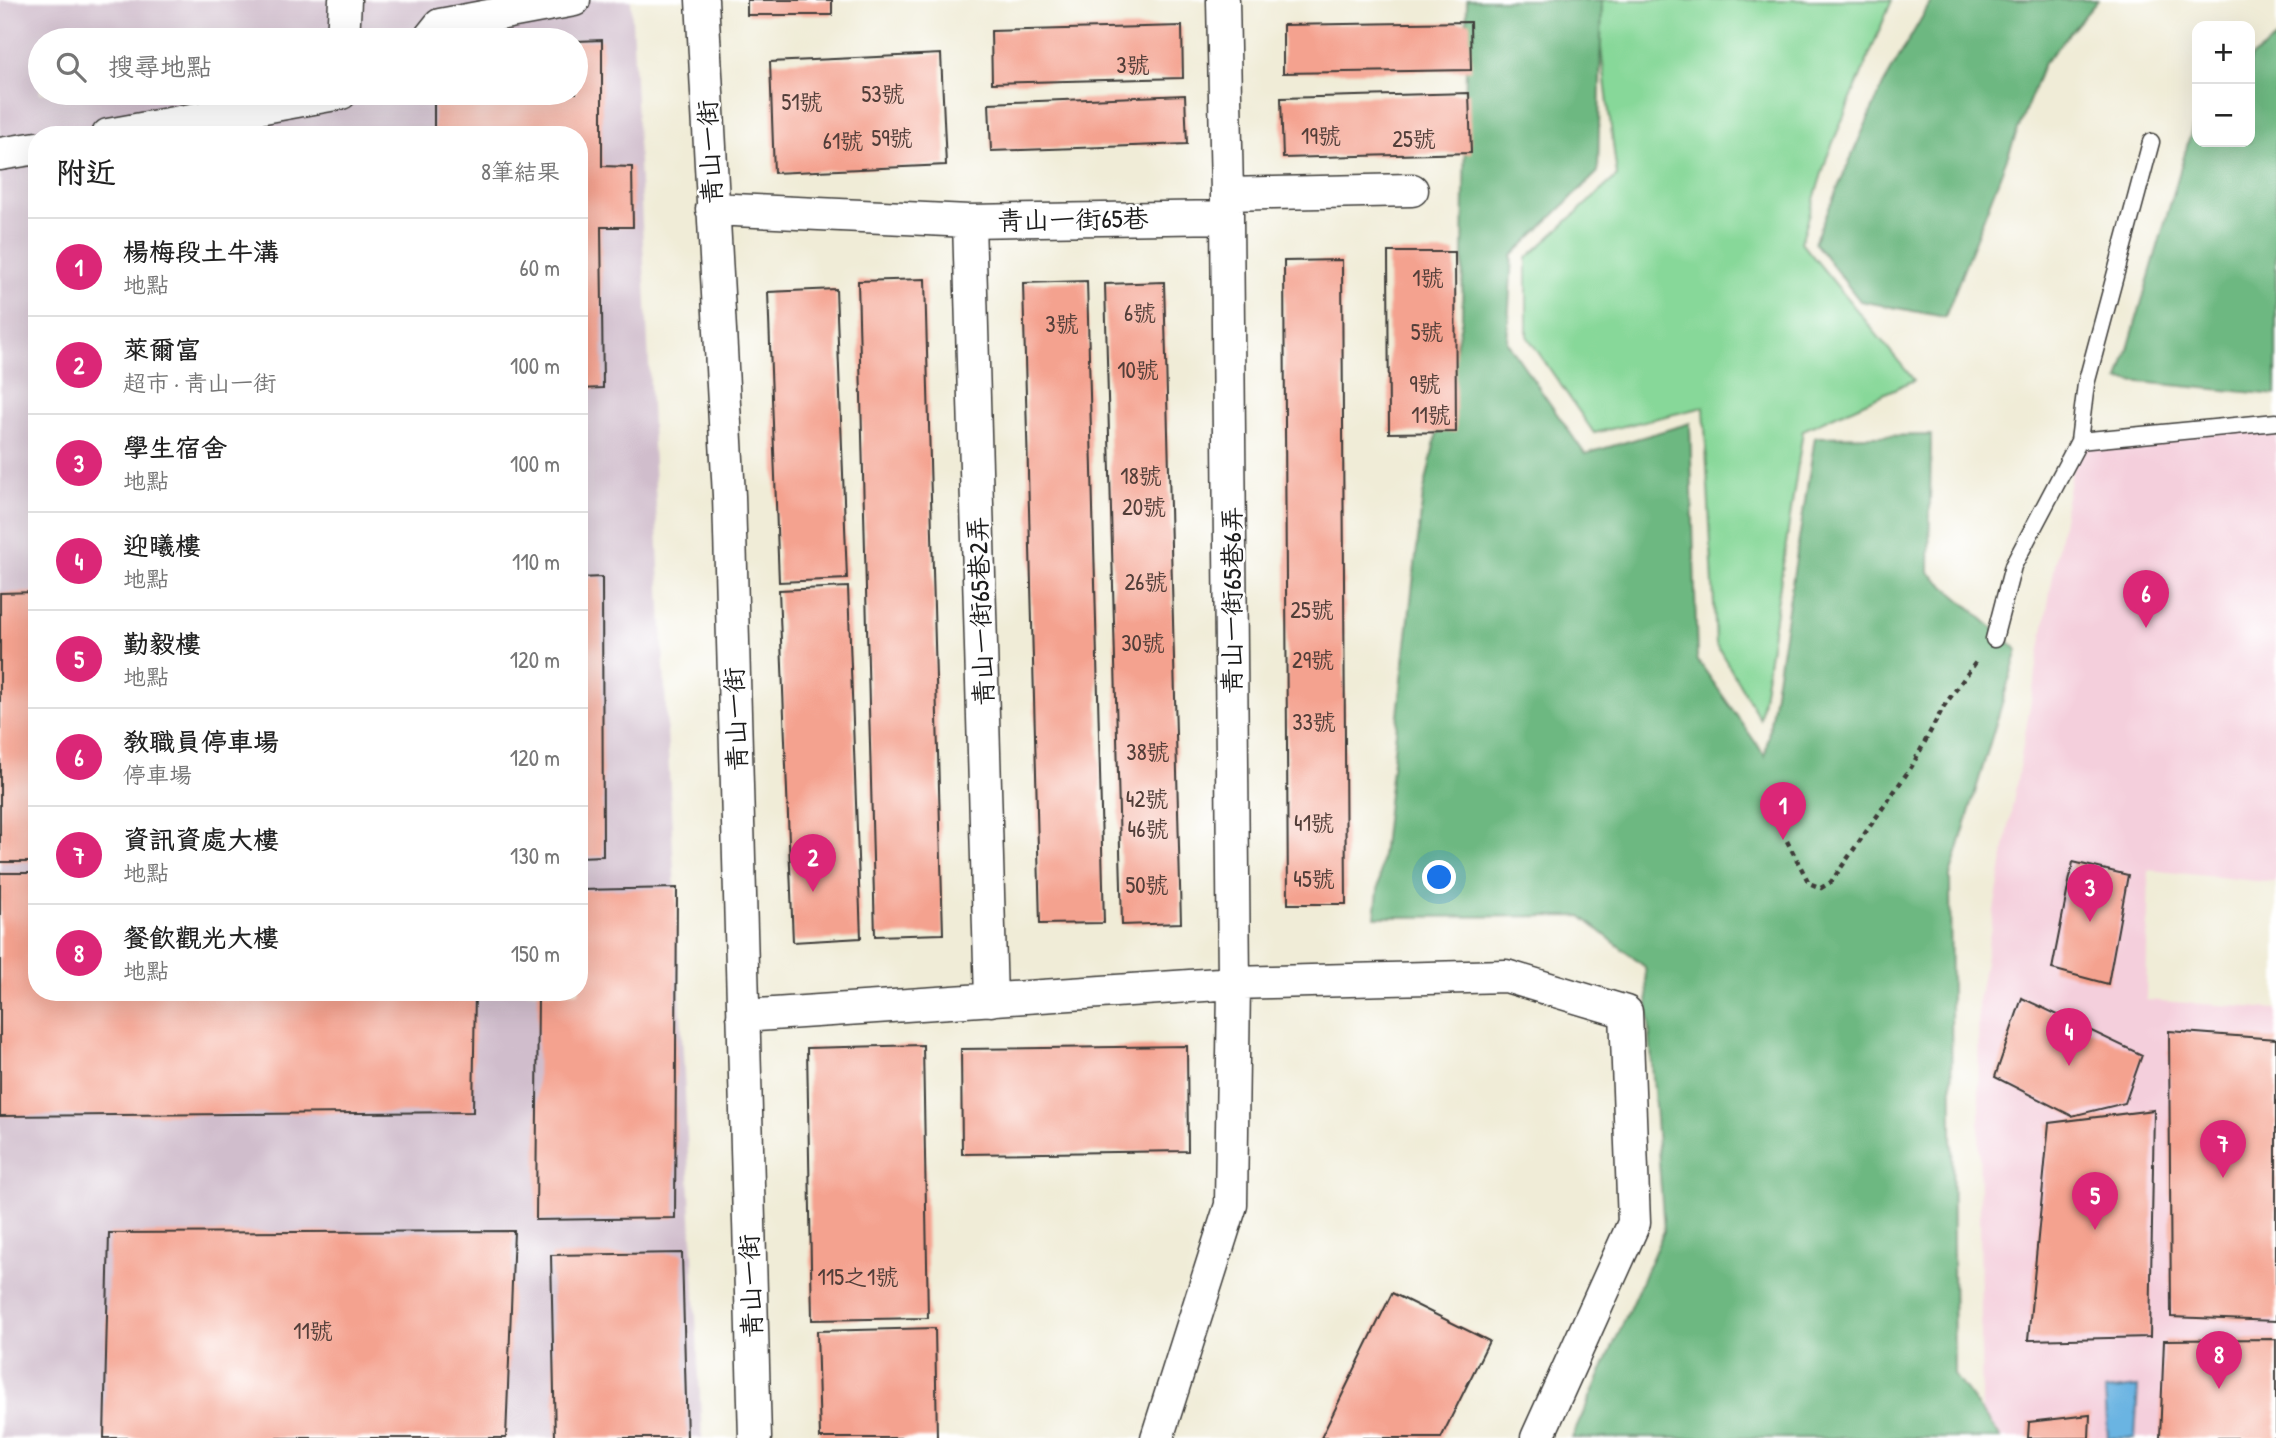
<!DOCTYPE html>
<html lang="zh-TW">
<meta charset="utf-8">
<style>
:root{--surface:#fff;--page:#f6f6f6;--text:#222;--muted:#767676;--line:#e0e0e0;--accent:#db2777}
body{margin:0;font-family:"Patrick Hand","LXGW WenKai TC",sans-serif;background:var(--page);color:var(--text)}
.controls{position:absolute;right:21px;top:21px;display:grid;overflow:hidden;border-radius:14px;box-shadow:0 7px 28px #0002}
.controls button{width:63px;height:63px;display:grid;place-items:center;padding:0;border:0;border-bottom:2px solid var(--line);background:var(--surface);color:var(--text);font:35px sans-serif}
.you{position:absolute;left:1440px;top:878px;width:24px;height:24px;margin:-18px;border:5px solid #fff;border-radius:50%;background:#1a73e8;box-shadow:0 0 0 10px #1a73e833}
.badge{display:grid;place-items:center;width:46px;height:46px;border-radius:50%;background:var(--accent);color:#fff;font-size:23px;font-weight:700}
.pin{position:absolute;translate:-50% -58px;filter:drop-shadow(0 2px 4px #0008)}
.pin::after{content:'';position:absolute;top:37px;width:24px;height:21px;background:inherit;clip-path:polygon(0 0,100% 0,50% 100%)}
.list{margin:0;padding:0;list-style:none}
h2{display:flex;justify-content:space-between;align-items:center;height:91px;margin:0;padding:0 28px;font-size:30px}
h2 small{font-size:23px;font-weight:400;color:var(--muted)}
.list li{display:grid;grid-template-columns:46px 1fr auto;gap:21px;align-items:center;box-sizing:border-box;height:98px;padding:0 28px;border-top:2px solid var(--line)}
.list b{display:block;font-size:26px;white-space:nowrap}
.list p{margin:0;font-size:23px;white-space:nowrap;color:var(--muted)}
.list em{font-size:23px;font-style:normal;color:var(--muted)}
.icon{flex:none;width:38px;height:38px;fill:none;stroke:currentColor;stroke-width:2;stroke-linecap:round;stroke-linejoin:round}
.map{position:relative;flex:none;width:2276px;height:1438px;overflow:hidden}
.search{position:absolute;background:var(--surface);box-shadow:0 7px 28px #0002;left:28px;top:28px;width:560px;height:77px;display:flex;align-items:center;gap:18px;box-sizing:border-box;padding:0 24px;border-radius:38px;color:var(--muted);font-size:26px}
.panel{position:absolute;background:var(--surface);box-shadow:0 7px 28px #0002;left:28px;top:126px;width:560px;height:875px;border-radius:28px}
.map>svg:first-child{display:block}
.built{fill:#f4cfdc}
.industrial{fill:#d0bdcc;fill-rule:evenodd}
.green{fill:#87d899;stroke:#527a5a;stroke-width:2}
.forest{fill:#6db881;stroke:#446a4e;stroke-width:2}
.water{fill:#6ab4e2;stroke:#43687f;stroke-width:2}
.building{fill:#f4a28f}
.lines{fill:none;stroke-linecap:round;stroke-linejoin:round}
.lane-casing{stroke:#3c3b38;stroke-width:19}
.street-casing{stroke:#3c3b38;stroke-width:35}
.path{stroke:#3c3b38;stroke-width:4.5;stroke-dasharray:5 5;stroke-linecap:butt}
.lane{stroke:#fff;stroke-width:16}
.street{stroke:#fff;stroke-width:32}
.labels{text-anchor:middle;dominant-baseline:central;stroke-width:5;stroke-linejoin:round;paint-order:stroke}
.number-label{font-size:23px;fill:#523e39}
.street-label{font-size:26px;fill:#1c1c1c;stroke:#fff}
</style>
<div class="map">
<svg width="2276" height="1438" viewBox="0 0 2276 1438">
<rect width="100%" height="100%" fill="#fff"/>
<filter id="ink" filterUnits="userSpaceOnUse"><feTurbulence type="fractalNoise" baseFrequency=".0143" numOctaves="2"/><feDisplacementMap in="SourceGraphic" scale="14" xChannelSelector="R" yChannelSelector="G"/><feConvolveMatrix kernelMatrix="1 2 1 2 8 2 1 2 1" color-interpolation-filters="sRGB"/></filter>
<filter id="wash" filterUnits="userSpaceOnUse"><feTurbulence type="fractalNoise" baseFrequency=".00686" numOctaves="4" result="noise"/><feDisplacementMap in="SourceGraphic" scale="28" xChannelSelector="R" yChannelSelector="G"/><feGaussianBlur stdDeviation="1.57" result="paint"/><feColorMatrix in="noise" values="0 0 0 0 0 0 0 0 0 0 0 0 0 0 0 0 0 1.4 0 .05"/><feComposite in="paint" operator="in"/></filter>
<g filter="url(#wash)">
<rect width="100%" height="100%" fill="#f0ecd7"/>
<path class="built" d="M2276,429V883L2149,870L2146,1000L2276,1009V1438H1982L1978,1001L2077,439Z"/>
<path class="industrial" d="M0,0H631L702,1438H0ZM40,40H576V93H40ZM37,135H579V992H37Z"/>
<path class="green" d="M1595,0H1892L1827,157L1801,242L1914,380L1803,430L1760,719L1716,644L1704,407L1594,433L1527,336V258L1617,176Z"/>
<path class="forest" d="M1467,0H1602L1598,172L1512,256L1507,342L1585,454L1690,423L1697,659L1765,756L1815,437L1931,435L1929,572L2018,650L1950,876L1954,1375L2001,1438H1572L1664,1231L1645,967L1581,916L1375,917L1423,495L1462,319Z
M1932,0H2098L2044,63L1945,317L1860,301L1814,242L1883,85Z
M2276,39V395L2119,380L2197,112V142H2250V58Z"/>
<path class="water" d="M2138,1387L2135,1438H2108L2105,1391Z"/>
<g id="blocks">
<path class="building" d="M747,0H832V15H747Z
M1470,22L1471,70L1283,73V25Z
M1182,26L1183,78L992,83L991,31Z
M602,40V166L632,167L633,227H601L603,388L579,389V135H434V93H576V41Z
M941,54L946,165L774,173L770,62Z
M1469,93L1471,153L1283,158L1281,98Z
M1185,95L1187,144L991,151L989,103Z
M1388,252H1455L1456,432L1389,433Z
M1342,260L1346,904H1288L1284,261Z
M925,279L943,934L875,936L858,281Z
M1087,281L1104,923L1040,924L1023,283Z
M1164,282L1181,923L1122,925L1105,284Z
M836,289L847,579L779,582L768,292Z
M602,577L603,856L579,857V578Z
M848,587L861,938L793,942L779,590Z
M37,592V862H0V593Z
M2073,862L2128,875L2108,984L2052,969Z
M0,873H37V992H475L473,1112L0,1116Z
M677,888L675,1218L536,1220L538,992H579V890Z
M2022,998L2142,1055L2125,1103L2072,1116L1995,1077Z
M2169,1031L2276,1039V1321L2171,1317Z
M923,1045L928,1318L812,1320L807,1048Z
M1187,1046L1188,1151L962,1154L961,1049Z
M2154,1110L2150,1337L2028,1340L2049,1123Z
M514,1231L506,1438H104L109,1233Z
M682,1253L687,1438H555L551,1255Z
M1392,1293L1489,1341L1441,1438H1321Z
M935,1328L937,1438H820L817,1331Z
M2276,1339V1438H2160L2164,1340Z
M2090,1415L2089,1438H2028L2029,1422Z"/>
</g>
</g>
<g filter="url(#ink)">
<use href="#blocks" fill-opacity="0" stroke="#3c3b38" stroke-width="2"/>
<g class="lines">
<g class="lane-casing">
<path id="lane" d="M2151,142L2086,384L2079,441L2276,422
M1994,639L2013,566L2079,441"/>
</g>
<g class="street-casing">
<path id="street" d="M702,0L729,496L755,1438
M1223,0L1227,194
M343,40L345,0
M428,40L440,25L574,0
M108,135L341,93
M0,154L37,148
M712,209L969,221L1227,217V194L1412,190
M969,221L991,1000
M743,1016L1234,983L1506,976L1626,1012L1634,1223L1537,1438
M1157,1438L1231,1205L1234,983L1227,217"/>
</g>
<path class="path" d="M1787,841L1809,883L1821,888L1831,882L1912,766L1944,706L1976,662"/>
<use href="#lane" class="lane"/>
<use href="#street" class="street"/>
</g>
</g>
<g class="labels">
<g class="number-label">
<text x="1133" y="64">3號</text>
<text x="883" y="93">53號</text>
<text x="802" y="101">51號</text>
<text x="1321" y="135">19號</text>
<text x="892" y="137">59號</text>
<text x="1414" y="138">25號</text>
<text x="843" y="140">61號</text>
<text x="1428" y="277">1號</text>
<text x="1140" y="312">6號</text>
<text x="1062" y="323">3號</text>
<text x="1427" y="331">5號</text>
<text x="1138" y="369">10號</text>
<text x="1425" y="383">9號</text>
<text x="1431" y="414">11號</text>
<text x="1141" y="475">18號</text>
<text x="1144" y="506">20號</text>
<text x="1146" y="581">26號</text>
<text x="1312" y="609">25號</text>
<text x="1143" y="642">30號</text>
<text x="1313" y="659">29號</text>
<text x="1314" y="721">33號</text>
<text x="1148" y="751">38號</text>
<text x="1147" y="798">42號</text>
<text x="1314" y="822">41號</text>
<text x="1148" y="828">46號</text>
<text x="1314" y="878">45號</text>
<text x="1147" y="884">50號</text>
<text x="858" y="1276">115之1號</text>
<text x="313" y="1330">11號</text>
</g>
<g class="street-label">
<text transform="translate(709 152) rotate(-93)">青山一街</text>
<text transform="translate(1073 219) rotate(-1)">青山一街65巷</text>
<text transform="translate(1231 600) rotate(-90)">青山一街65巷6弄</text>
<text transform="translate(980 611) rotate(-92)">青山一街65巷2弄</text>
<text transform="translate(735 719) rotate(-92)">青山一街</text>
<text transform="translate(750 1286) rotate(-92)">青山一街</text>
</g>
</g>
</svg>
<div class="controls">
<button>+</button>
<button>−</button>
</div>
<div class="you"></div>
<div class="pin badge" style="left:1783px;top:840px">1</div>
<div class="pin badge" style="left:813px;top:892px">2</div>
<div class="pin badge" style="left:2090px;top:922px">3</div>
<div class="pin badge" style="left:2069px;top:1066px">4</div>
<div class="pin badge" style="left:2095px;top:1230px">5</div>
<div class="pin badge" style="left:2146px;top:628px">6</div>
<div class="pin badge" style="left:2223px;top:1178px">7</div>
<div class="pin badge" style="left:2219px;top:1389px">8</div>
<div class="search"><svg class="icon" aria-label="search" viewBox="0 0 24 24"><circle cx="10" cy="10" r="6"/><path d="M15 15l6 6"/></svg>搜尋地點</div>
<section class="panel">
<h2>附近<small>8筆結果</small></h2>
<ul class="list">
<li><span class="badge">1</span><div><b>楊梅段土牛溝</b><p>地點</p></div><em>60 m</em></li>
<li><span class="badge">2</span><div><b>萊爾富</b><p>超市 · 青山一街</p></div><em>100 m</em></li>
<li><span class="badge">3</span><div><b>學生宿舍</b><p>地點</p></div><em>100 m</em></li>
<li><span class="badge">4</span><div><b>迎曦樓</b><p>地點</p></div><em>110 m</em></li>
<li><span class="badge">5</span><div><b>勤毅樓</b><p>地點</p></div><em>120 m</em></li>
<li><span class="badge">6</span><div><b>教職員停車場</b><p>停車場</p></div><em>120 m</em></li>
<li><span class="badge">7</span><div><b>資訊資處大樓</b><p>地點</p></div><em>130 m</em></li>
<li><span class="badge">8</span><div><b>餐飲觀光大樓</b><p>地點</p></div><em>150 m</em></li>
</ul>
</section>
</div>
